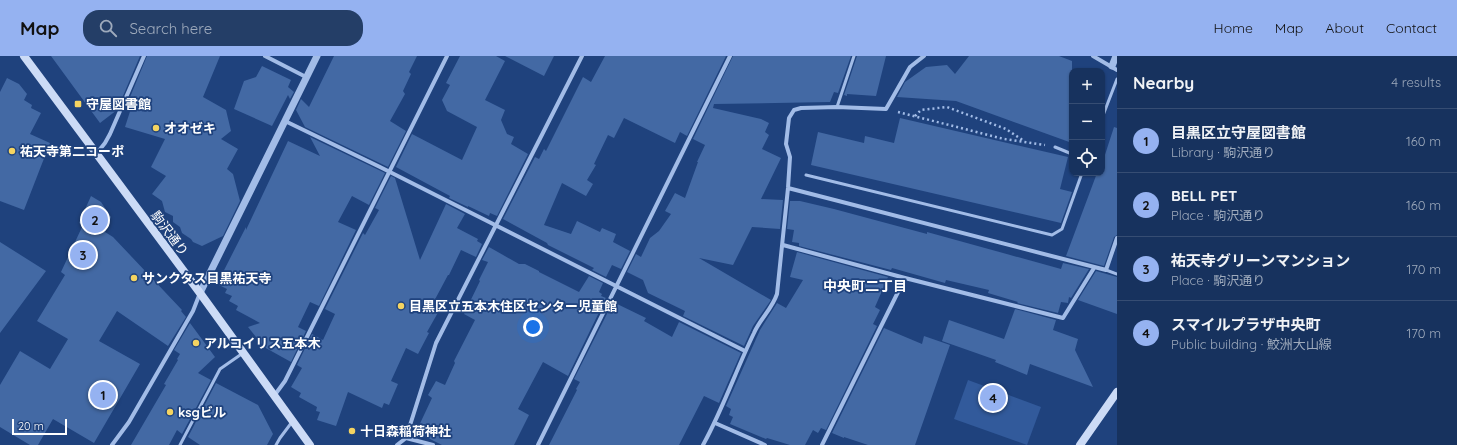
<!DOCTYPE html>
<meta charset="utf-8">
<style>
:root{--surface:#17325e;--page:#243e67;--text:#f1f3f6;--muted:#9eaabc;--line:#364d73;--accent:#95b2f1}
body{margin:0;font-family:Quicksand,"Noto Sans JP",sans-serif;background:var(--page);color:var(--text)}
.controls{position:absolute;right:12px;top:12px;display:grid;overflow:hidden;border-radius:8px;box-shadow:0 1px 3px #0004}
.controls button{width:36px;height:36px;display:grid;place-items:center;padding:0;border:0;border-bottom:1px solid var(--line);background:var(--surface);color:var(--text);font:20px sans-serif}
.scale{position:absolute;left:12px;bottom:10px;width:55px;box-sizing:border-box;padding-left:4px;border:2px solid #fff;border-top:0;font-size:11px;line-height:14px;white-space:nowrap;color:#fff;-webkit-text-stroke:3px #1f427d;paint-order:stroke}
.you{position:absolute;left:533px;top:271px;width:14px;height:14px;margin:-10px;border:3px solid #fff;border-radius:50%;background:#1a73e8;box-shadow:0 0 0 6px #1a73e833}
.badge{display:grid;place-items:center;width:26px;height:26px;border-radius:50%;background:var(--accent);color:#111;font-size:13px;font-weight:700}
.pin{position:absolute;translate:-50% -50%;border:2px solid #fff;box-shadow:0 1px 4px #0006}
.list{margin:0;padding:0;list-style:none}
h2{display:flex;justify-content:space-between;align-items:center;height:52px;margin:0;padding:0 16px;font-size:17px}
h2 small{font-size:13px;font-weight:400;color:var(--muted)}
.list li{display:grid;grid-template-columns:26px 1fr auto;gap:12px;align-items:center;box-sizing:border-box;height:64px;padding:0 16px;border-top:1px solid var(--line)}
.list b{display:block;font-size:15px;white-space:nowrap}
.list p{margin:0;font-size:13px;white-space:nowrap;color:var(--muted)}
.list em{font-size:13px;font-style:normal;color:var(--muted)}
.icon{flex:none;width:22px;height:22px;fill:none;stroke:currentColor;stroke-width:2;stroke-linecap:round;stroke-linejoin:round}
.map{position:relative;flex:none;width:1117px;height:389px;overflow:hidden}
header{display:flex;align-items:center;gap:24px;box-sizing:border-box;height:56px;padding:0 20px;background:var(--accent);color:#111}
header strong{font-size:19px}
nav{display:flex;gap:22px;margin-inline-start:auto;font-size:14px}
.search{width:280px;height:36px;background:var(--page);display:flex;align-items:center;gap:10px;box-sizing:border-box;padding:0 14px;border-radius:16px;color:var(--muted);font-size:15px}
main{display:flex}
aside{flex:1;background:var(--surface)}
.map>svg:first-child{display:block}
.green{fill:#325a9b}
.building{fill:#4369a4}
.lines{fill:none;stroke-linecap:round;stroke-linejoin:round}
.path{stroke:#a2bce7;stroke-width:2.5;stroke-dasharray:2 3;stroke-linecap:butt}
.service{stroke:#a2bce7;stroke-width:3}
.minor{stroke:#a2bce7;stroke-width:4}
.tertiary{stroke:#a2bce7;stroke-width:7}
.secondary{stroke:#ccdbf6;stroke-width:8}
.poi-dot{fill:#f5d461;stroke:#1f427d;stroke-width:1.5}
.labels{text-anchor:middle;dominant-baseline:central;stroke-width:3.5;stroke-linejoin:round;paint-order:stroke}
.poi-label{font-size:13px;font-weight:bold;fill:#fff;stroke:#1f427d;text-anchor:start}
.street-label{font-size:13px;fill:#fff;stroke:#1f427d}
.neighbourhood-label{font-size:14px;font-weight:bold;fill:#fff;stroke:#1f427d}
</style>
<header>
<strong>Map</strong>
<div class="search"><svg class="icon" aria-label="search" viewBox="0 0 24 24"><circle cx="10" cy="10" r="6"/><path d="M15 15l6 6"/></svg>Search here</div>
<nav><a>Home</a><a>Map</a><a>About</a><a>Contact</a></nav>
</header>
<main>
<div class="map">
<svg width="1117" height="389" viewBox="0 0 1117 389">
<rect width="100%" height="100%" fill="#1f427d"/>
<path class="green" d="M968,324L1041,351L1027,389L954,363Z"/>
<path class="building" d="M51,0H140L117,54L100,67Z
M147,0H220L203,41L226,54L231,75L221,83L238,93L227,113L233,118L240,145L223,180L202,190L193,186L191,183L182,177L180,171L173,166V160L165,156L162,145L152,138L166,120L151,111L165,83L125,71L135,40L128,46Z
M334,0H417L409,16L411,18L403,35L405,38L390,65L406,75L388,111L305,71L296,54L301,43L309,51Z
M460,0H496L505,5L485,44L505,54L501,64L507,78L514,81L511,88L528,98L497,160L490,157L489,160L468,150V151L449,142L450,140L396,111L412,78L462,104L477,71L447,55L442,44L450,29L446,27Z
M505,0H554L544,20Z
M605,0H726L687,80L680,76L675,87L624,62L614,82L608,79L594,108L596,109L587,124L593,128L586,140L562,127L544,169L571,178L577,165L600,176L602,172L616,178L613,186L630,195L621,213L612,209L606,221L592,214L594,212L548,189L547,187L503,163L535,101L539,103L544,93L546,95L583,21L591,26Z
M733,0H851L838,37L834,36L830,46L714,48L713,52L761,63L769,67L765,76L769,79L762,93L781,102L761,143L783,144L780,173L752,171L733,209L699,202L771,244L753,270L744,290L683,260L685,255L648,237L643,224L627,216L636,198L641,201L650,182L659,175L671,158L665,155L675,137L685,142L698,106H697L705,89L693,83Z
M857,0H886L876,40L847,38V40L844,39Z
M969,0H1059L1072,5V87L956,45L897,41L905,26L926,11L947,9L955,18Z
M262,10L291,24L288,31L294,36L290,43L288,39L272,70L234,53L244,25L256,21Z
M7,22L19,28L27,38L24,44L32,49L31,52L41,57L30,78L50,87L24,154L0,145V36Z
M900,62L1068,101L1060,133L1072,136L1061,167L811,109L818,76L864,87L865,80L894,87Z
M1114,71L1117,72V179L1114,181L1104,210L1066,200L1097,117H1102V108Z
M310,81L385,117L369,149L352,140L338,166L356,174L319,250L310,246L298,271L306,275L291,306L264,291L248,271L260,267L236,254L238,250L229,245L232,240L225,237L227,233L217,228L246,171V174L288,85L320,100Z
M391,120L395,122L420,204L446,148L465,158L457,172L478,183L477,185L482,188L476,201L461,194L449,219H448L432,249L440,253L427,276L429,277L418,298L406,292L391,325L398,328L389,349L384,347L382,352L348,336L336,370L317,364L320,356L316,355L317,351L299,341L301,337L291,331L302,312L297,309L312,278L323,284L335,258L325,253L363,177L365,179L379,154L375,152Z
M91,140L101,146L111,161L105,176L113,181L182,254L181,255L186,261L168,290L117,255L99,285L140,308L94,387L53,363L38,389H30L0,371V329L20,295L50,313L68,283L37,265L65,219L61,216L83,169L79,167Z
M790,145H800L834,153L927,178V176L1061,213L1063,207L1089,213L1071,242L1069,241L1068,247L1061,246L1058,257L1017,247L1018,246L988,237L989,234L946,224L945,227L892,212L891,214L799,190V187L792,186L794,174L787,173Z
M0,186L46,215L0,277Z
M489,191L519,208H525L539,215V216L579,236L589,220L603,227L599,236L602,238L601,240L606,242L568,320L543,306L518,353L529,359L514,389H442L416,376L432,342L428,339L436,325L445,329L455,307L454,305L475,264L464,258L480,225L479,224L488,206L482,204Z
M797,196L888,221L875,251L880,254L873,268L877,270L826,374L821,372L818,377L813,374L805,389H790L767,382L766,383L730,368L733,361L729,359L731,353L726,350L760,274L777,247L786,252L803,224L790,221Z
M1096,215L1117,221V258L1078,244Z
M613,246L646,262L644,265L672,281L679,266L741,297L719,347L704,340L679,389H549L577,334L576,333L580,326L574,323Z
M1015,253L1056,264L1053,274L1078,283L1075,294L1093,331L1030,308L1027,319L995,306L996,304L942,285L949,264L1004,283Z
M190,267L215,301L198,317L211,324L182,378L177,374L169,389H131L166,329L164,328L178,304L177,303L180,298L174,294Z
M884,272L922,288L924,280L950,289L915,389H868L844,381V382L832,377Z
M216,327L258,349L273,378L267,389H200L188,381Z"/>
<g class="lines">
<path class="path" d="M898,56L1004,83L1045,89
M915,60L921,54L947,51L1006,73L1024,85"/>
<path class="service" d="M837,51L854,0
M1102,62L1117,23
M1055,91L1072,98
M806,119L1052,179L1062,173L1082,117
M1106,214L1117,218
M180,389L220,313L243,297
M276,389L280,382L292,366"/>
<path class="minor" d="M265,0L306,21
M1093,0L1117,14
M285,65L380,111L745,295
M97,97L105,87L110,78L144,0
M788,132L1106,214L1117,182
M783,189L905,222L1063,262L1094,212
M274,340L285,325L447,0
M715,367L765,389
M406,382L433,389
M112,389L129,366L193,255L200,237
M397,389L406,382L436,287L582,0
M538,389L730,0
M703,389C723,353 736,314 754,277C760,263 772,253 777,238L788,132L790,101L786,88L789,62L794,54L801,52L837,51L886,53L910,11L924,0
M822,389L905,222"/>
<path class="tertiary" d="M1112,10L1116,0
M200,237L317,0"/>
<path class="secondary" d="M24,0L200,237L310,389
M1080,389L1117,336"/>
</g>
<g class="poi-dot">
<rect x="74" y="44" width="8" height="8" rx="2"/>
<circle cx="156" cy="72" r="4"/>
<circle cx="12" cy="95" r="4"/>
<circle cx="134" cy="222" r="4"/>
<circle cx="401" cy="250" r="4"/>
<circle cx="196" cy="287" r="4"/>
<circle cx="170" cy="356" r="4"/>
<circle cx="352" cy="375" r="4"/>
</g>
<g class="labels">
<g class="poi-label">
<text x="86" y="48">守屋図書館</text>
<text x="164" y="72">オオゼキ</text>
<text x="20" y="95">祐天寺第二コーポ</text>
<text x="142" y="222">サンクタス目黒祐天寺</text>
<text x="409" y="250">目黒区立五本木住区センター児童館</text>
<text x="204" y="287">アルコイリス五本木</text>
<text x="178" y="356">ksgビル</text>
<text x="360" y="375">十日森稲荷神社</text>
</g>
<g class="street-label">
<text transform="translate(170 177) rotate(53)">駒沢通り</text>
</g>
<g class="neighbourhood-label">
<text x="865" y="230">中央町二丁目</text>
</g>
</g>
</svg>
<div class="controls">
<button>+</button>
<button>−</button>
<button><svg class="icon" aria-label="locate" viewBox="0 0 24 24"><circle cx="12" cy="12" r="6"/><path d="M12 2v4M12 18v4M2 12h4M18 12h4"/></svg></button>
</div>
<div class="scale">20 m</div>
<div class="you"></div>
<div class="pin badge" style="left:103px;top:339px">1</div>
<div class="pin badge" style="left:95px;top:164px">2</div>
<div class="pin badge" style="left:83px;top:199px">3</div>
<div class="pin badge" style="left:993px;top:342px">4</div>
</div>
<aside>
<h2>Nearby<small>4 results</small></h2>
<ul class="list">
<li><span class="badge">1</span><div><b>目黒区立守屋図書館</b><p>Library · 駒沢通り</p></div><em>160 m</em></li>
<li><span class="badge">2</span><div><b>BELL PET</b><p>Place · 駒沢通り</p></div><em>160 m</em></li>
<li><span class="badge">3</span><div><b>祐天寺グリーンマンション</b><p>Place · 駒沢通り</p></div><em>170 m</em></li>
<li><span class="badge">4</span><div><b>スマイルプラザ中央町</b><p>Public building · 鮫洲大山線</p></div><em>170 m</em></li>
</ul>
</aside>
</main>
